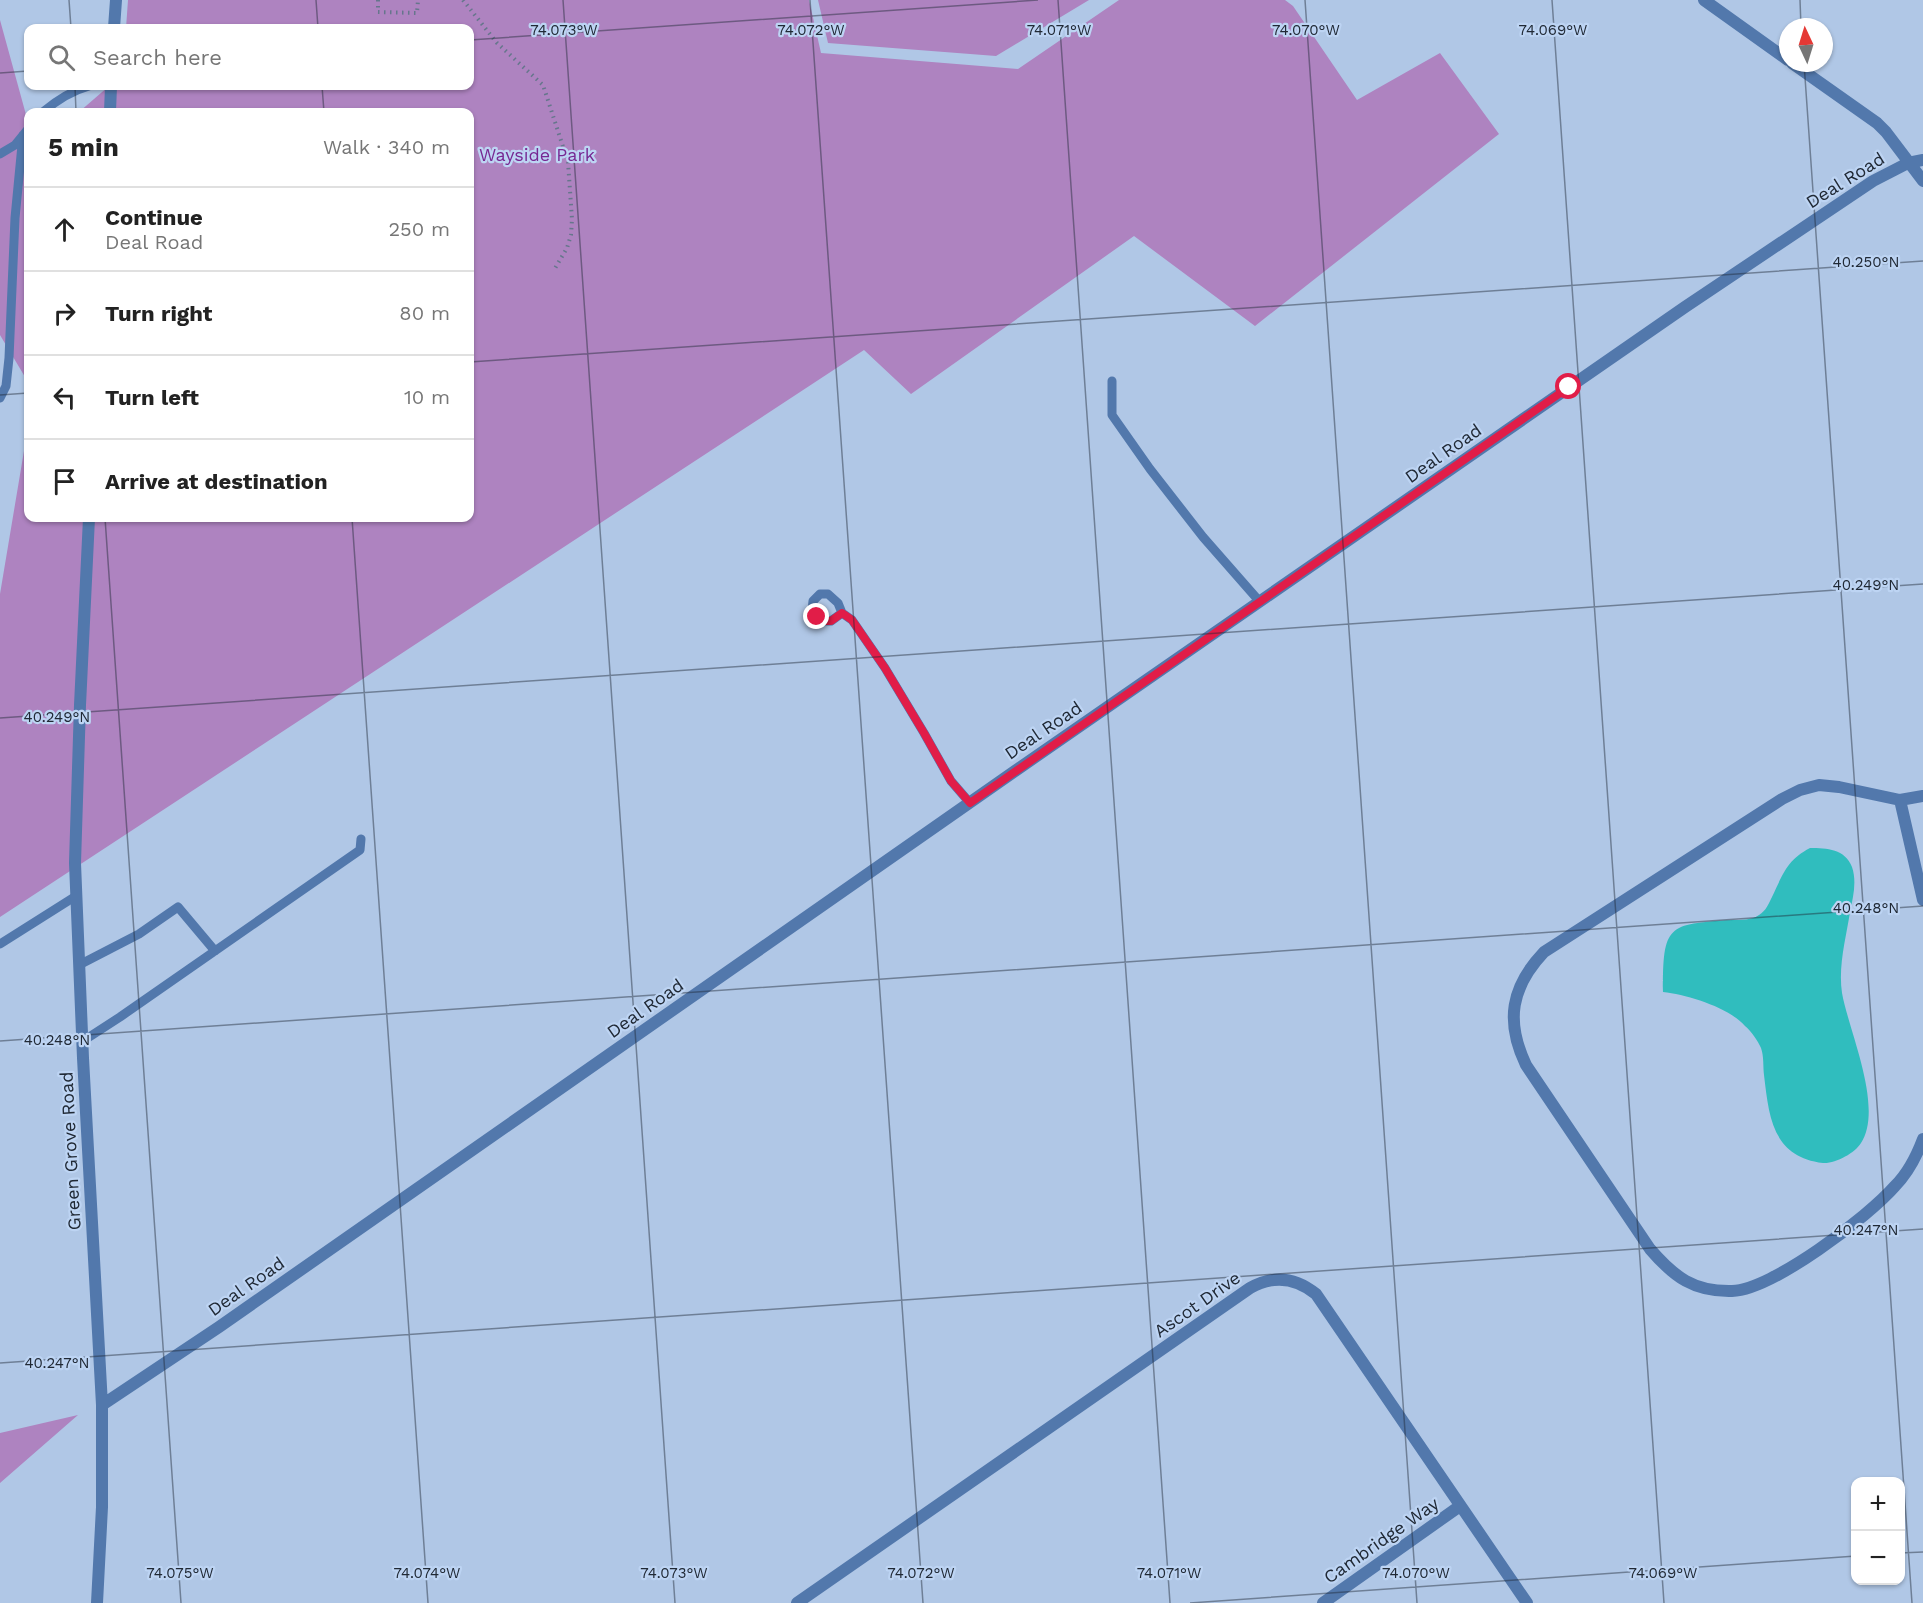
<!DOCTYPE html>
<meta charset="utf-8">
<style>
:root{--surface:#fff;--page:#f6f6f6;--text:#222;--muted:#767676;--line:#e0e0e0}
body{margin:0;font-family:"Work Sans",sans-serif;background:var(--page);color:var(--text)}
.controls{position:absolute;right:18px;bottom:18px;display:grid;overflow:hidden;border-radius:12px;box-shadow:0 2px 4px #0004}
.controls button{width:54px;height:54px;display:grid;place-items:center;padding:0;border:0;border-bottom:2px solid var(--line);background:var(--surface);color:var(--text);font:30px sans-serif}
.compass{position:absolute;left:1779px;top:18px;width:54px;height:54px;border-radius:50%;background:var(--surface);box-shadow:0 2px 4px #0004;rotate:356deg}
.stop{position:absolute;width:18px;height:18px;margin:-14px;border:4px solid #e11d48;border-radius:50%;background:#fff}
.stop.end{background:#e11d48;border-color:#fff;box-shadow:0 2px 6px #0008}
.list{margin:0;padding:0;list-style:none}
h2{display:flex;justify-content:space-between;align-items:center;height:78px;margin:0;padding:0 24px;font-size:26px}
h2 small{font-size:20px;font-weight:400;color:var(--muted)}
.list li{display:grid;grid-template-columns:39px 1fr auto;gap:18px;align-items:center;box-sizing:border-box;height:84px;padding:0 24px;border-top:2px solid var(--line)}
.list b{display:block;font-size:22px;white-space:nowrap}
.list p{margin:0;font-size:20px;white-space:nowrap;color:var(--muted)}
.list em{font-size:20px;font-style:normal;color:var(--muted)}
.icon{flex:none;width:33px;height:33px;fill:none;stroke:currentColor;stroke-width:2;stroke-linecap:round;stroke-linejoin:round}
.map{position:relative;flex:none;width:1923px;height:1603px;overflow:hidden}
.search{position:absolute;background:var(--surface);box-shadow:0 2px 4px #0004;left:24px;top:24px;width:450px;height:66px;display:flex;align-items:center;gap:15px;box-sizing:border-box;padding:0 21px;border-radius:12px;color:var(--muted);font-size:22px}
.panel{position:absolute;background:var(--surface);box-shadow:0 2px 4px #0004;left:24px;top:108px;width:450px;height:414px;border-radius:12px}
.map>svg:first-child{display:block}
.green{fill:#ae83c0}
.water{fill:#30bdbe}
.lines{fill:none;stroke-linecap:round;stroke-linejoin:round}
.path{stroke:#66768c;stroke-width:4;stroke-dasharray:1.5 4.5;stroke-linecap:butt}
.service{stroke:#5278ac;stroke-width:9}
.minor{stroke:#5278ac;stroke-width:12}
.tertiary{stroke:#5278ac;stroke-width:12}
.route{stroke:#e11d48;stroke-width:8}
.ticks{fill:none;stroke:#202935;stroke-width:1.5;stroke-opacity:0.45}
.labels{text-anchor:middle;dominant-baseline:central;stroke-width:4.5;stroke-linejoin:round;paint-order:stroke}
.park-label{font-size:18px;fill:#772892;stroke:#bdd4f3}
.street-label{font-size:18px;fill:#202935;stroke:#bdd4f3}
.ticks-label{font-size:15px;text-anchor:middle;fill:#202935;stroke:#bdd4f3;stroke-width:4.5;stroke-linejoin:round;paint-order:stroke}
</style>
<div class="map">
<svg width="1923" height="1603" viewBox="0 0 1923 1603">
<rect width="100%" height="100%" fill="#b0c7e6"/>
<path class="green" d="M128,0H809L821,53L1018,69L1119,0H1285L1293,6L1357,100L1440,53L1499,134L1255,326L1134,236L911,394L864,350L0,917V594L28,427V518H470V112H79L109,86H470V28H126Z
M818,0H1089L996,56L828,43Z
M0,20L28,122V382L0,335Z
M78,1415L0,1483V1433Z"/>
<path class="water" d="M1810,848C1827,848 1845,849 1852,867C1857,882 1853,897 1850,912C1846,938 1838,966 1842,993C1849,1032 1884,1107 1861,1143C1855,1153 1835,1164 1823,1163C1772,1157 1769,1116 1764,1075C1763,1067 1764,1056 1761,1048C1758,1041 1751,1031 1745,1026C1728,1007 1688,995 1663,992C1663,925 1667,924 1732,920C1741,920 1752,920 1759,915C1766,911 1769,903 1772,897C1783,874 1787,860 1810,848Z"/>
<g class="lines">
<path class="path" d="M378,0V12L417,13L418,0
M463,0L497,43L543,85L568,162L572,219L571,235L567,248L554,270"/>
<path class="service" d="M43,112C57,100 71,91 89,86
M0,154L15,145L28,129
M1112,381V415L1150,469L1203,537L1260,602
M0,398L6,386L9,358L15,218L23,135
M842,613L831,621H822L812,611L813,601L820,594H828L838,603L842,613L852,620L885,668L924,733L951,781L970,803
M0,944L76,896
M79,965L139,934L178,907L215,951
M83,1041L120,1017L360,850L361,839"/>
<path class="minor" d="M1923,796L1900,800L1839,787L1819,785L1800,790L1782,799L1544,952C1511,987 1505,1021 1526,1065L1650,1249C1674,1277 1694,1292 1732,1291C1772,1290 1868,1217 1895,1186C1907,1174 1917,1155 1923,1139
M1900,800L1923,900
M797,1603L1250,1288C1273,1275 1295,1277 1316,1294L1527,1603
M1323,1603L1460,1506"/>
<path class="tertiary" d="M1704,0L1788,60
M114,28L116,0
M1792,63L1877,123L1886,132L1923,181
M110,112L111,86
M89,518L80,705L75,863L83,1058L102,1405V1507L97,1603
M102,1405L219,1327L1015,771L1685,307L1873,181L1908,163L1923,160"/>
</g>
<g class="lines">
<path class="route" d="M817,617L822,621H831L842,613L852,620L885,668L924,733L951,781L970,803L1569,387"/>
</g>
<path class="ticks" d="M69,0L71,28M316,0L318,28M563,0L675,1603M810,0L923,1603M1058,0L1170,1603M1305,0L1417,1603M1552,0L1664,1603M1800,0L1801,27M470,40L1038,0M1804,63L1912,1603M0,73L28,71M75,86L76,112M322,86L324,112M470,362L1923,261M0,395L28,393M105,518L181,1603M352,518L428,1603M0,718L1923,584M0,1041L1923,906M0,1363L1923,1229M1900,1553L1923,1552M1190,1603L1856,1556"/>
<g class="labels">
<g class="park-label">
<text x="537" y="154">Wayside Park</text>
</g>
<g class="street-label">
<text transform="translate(1845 180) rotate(-32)">Deal Road</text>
<text transform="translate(1443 453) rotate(-35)">Deal Road</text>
<text transform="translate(1043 730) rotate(-34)">Deal Road</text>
<text transform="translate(645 1008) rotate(-35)">Deal Road</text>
<text transform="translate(70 1151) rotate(-93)">Green Grove Road</text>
<text transform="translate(246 1286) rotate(-35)">Deal Road</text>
<text transform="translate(1197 1304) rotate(-35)">Ascot Drive</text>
<text transform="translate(1381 1540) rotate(-35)">Cambridge Way</text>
</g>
</g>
<g class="ticks-label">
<text x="564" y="35">74.073°W</text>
<text x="811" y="35">74.072°W</text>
<text x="1059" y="35">74.071°W</text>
<text x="1306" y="35">74.070°W</text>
<text x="1553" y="35">74.069°W</text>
<text x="1866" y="267">40.250°N</text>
<text x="1866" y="590">40.249°N</text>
<text x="57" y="722">40.249°N</text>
<text x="1866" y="913">40.248°N</text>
<text x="57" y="1045">40.248°N</text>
<text x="1866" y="1235">40.247°N</text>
<text x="57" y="1368">40.247°N</text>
<text x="180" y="1578">74.075°W</text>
<text x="427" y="1578">74.074°W</text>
<text x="674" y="1578">74.073°W</text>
<text x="921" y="1578">74.072°W</text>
<text x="1169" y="1578">74.071°W</text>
<text x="1416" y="1578">74.070°W</text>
<text x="1663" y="1578">74.069°W</text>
</g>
</svg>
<div class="controls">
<button>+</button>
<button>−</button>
</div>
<svg class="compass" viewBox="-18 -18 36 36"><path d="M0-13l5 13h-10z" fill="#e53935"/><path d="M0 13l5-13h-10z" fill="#767676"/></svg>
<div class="stop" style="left:1569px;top:387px"></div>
<div class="stop end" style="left:817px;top:617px"></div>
<div class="search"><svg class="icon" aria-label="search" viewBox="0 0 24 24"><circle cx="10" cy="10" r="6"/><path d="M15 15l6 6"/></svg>Search here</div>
<section class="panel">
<h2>5 min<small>Walk · 340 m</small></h2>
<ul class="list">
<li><svg class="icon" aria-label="ahead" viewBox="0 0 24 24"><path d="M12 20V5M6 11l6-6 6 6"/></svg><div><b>Continue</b><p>Deal Road</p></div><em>250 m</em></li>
<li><svg class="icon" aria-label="right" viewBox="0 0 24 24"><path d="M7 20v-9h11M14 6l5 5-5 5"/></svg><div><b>Turn right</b></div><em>80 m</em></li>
<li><svg class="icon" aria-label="left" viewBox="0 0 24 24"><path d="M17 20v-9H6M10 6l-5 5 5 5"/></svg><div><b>Turn left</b></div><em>10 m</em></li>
<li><svg class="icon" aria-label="arrive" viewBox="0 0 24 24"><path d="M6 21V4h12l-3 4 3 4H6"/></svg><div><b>Arrive at destination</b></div></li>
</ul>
</section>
</div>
